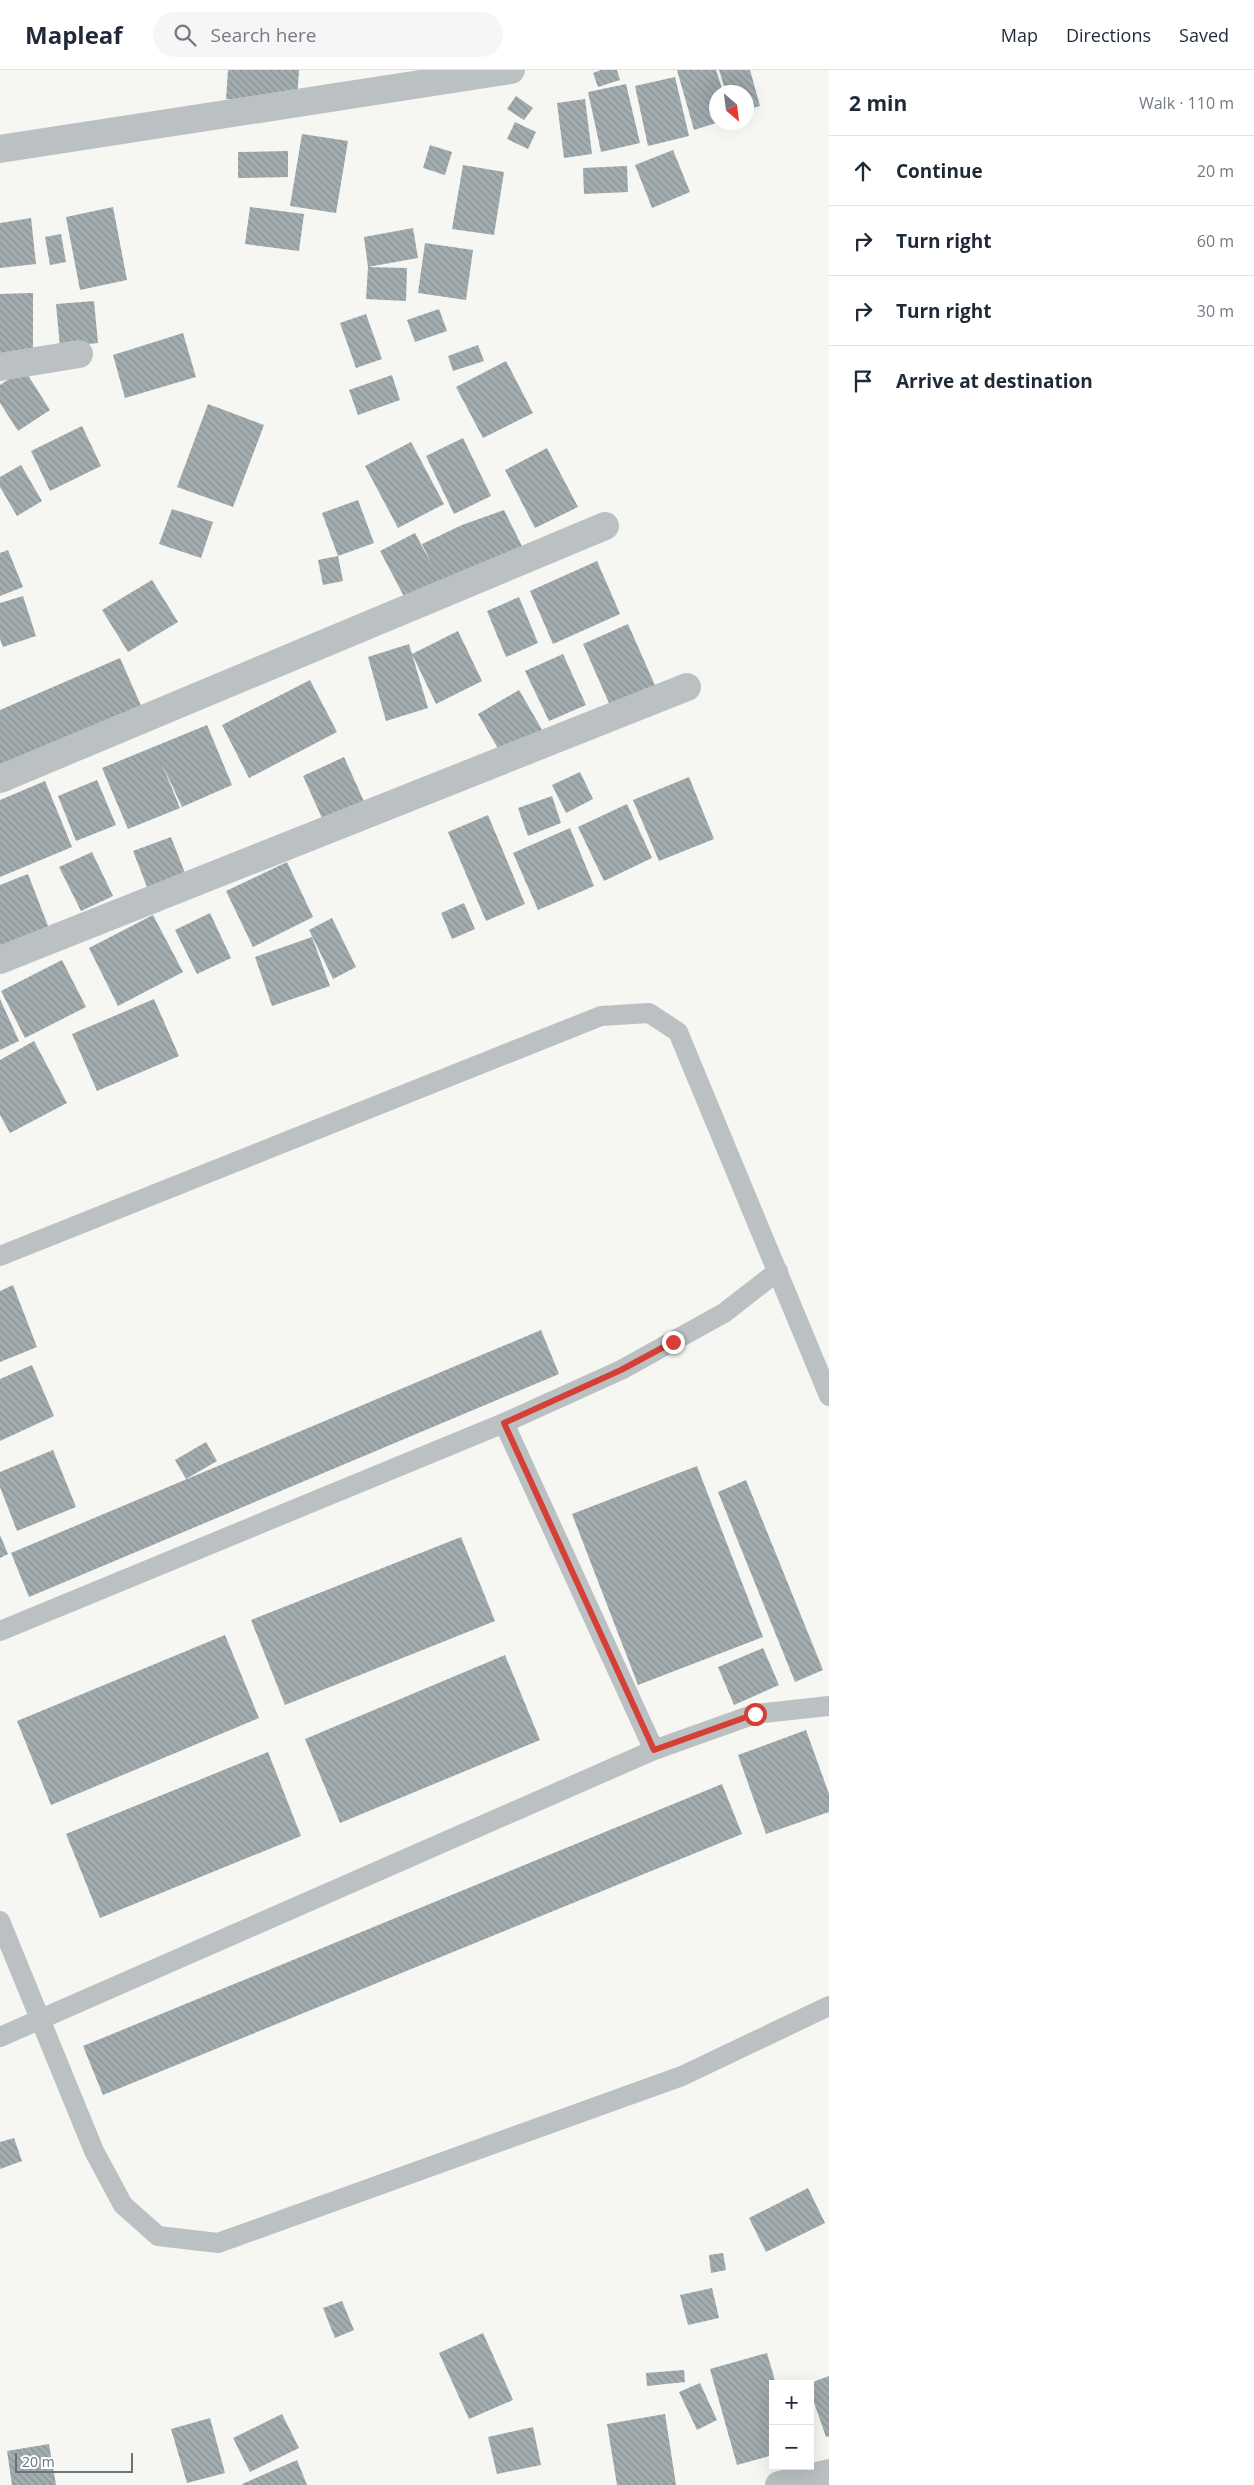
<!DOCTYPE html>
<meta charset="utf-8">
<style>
:root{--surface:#fff;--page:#f6f6f7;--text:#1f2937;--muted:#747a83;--line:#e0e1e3}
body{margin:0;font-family:"Open Sans",sans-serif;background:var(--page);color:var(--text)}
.controls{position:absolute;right:15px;bottom:15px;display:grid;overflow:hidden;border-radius:0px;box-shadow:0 5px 20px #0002}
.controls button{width:45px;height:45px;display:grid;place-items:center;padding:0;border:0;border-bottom:1px solid var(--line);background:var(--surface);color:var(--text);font:25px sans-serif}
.compass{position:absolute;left:709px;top:15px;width:45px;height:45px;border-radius:50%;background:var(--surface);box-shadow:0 5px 20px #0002;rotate:152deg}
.scale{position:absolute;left:15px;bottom:12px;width:118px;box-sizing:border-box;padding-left:5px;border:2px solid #64767c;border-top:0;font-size:14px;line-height:18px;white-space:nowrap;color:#64767c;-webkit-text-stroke:4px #fff;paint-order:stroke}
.stop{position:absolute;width:15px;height:15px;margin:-11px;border:4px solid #d43f36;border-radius:50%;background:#fff}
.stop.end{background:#d43f36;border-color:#fff;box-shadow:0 1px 5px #0008}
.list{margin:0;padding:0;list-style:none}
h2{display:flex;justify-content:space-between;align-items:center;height:65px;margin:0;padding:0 20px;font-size:21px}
h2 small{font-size:16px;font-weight:400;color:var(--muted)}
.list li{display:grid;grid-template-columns:32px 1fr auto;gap:15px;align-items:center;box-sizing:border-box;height:70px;padding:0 20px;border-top:1px solid var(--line)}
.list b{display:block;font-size:19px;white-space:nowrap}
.list em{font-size:16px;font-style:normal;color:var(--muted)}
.icon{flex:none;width:28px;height:28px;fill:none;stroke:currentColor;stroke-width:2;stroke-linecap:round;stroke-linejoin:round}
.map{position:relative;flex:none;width:829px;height:2415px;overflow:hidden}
header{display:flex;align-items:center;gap:30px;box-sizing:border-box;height:70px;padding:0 25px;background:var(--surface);border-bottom:1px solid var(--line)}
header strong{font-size:24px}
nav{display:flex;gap:28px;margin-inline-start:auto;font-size:18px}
.search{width:350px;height:45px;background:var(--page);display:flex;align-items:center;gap:12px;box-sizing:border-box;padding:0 18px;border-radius:28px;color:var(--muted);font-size:19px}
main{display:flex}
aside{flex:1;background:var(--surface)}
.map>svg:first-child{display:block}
.building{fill:url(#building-back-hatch)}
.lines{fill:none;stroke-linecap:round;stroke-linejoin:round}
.service{stroke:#bbc1c3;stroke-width:20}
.minor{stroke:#bbc1c3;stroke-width:28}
.tertiary{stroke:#bbc1c3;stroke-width:28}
.route{stroke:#d43f36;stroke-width:6}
</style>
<header>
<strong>Mapleaf</strong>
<div class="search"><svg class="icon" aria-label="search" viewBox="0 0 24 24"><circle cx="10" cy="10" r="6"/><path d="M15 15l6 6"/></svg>Search here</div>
<nav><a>Map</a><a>Directions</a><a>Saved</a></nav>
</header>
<main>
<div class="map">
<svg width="829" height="2415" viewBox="0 0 829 2415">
<defs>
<pattern id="building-back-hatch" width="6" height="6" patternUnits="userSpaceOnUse" patternTransform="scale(1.25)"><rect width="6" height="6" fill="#a3adb0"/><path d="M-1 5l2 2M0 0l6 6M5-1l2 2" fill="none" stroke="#889194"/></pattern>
</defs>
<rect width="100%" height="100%" fill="#f6f6f3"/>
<path class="building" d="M228,0H299L297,32L226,29Z
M601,0H617L620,10L598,17L593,3Z
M677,0H716L723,22H716V53L694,60Z
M719,0H750L760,36L746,40V22H726Z
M675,7L689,66L648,76L635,16Z
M626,14L640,73L601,82L588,22Z
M516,26L533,38L524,50L507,39Z
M585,29L592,84L564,88L557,33Z
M515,52L536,62L528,79L507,69Z
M302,64L348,71L336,143L290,136Z
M430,75L452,82L445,105L423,98Z
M673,80L690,122L652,138L635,95Z
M288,81V107L238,108V82Z
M463,95L504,102L494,165L452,159Z
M627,96L628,122L584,124L583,98Z
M113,137L127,210L80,220L66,147Z
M250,137L304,144L299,181L245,174Z
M31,148L36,194L0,198V153Z
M413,158L418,188L368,197L364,167Z
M61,164L66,192L50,195L45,167Z
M425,173L473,180L466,230L418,223Z
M368,197L407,198L406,231L366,229Z
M33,223V286H0V224Z
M94,231L98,273L60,277L56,234Z
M439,239L447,261L415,272L407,250Z
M366,244L382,289L356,298L340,253Z
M183,263L196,307L125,328L113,285Z
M478,275L484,291L453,301L448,286Z
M506,291L533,343L483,368L456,317Z
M24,299L50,340L18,361L0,333V315Z
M392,305L400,330L358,345L349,320Z
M208,334L264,355L233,437L177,417Z
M82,356L101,396L50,421L31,381Z
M463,368L491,426L454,444L426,386Z
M411,372L444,434L398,458L365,396Z
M547,378L578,437L535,458L505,400Z
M21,395L42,431L17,446L0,417V407Z
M358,430L374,473L338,486L343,511L323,515L318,490L338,486L322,443Z
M172,439L213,452L201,488L159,474Z
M504,440L525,482L409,536L380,481L415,463L432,495L422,474L462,455Z
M8,480L23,517L0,526V483Z
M597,491L620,544L553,574L530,521Z
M152,510L178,552L128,582L102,540Z
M23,526L36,566L3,577L0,569V533Z
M519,527L538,573L506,587L487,541Z
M628,554L657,620L612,640L583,574Z
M458,561L482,611L436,634L412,584Z
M409,574L428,638L386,651L368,587Z
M563,584L586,635L549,651L525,601Z
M120,588L143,640L0,703V640Z
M310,610L337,662L249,708L222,655Z
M519,620L544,663L503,687L478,644Z
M207,655L232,715L182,737L162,694L180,738L128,759L102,698Z
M344,687L367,738L326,757L303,706Z
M580,702L593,729L566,743L552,715Z
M689,707L714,769L659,791L633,730Z
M97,710L116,755L76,771L58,726Z
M45,711L72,777L0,807V730Z
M552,726L561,753L528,766L518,738Z
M627,734L652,788L604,811L578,757Z
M488,745L525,834L486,851L448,762Z
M570,758L594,816L538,840L513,783Z
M171,767L185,803L147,817L133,781Z
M92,782L113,826L81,841L59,797Z
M287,792L313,847L253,877L226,821Z
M28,804L50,861L0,880V815Z
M464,833L475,859L452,869L441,843Z
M210,843L231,888L197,904L175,860Z
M153,845L183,902L118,936L89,878Z
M332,848L356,897L333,909L309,860Z
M312,867L330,916L272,936L255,887Z
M62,890L86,937L25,968L1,921Z
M0,929L19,971L0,980Z
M154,929L179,986L97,1021L72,964Z
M34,971L67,1033L10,1063L0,1045V990Z
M13,1215L37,1277L0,1292V1221Z
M541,1260L559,1304L29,1527L11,1483Z
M32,1295L54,1346L0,1371V1309Z
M206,1372L217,1391L186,1409L175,1390Z
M53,1380L76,1437L17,1461L0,1417V1402Z
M697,1396L763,1567L638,1615L572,1444Z
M746,1410L823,1600L795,1612L718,1422Z
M0,1465L8,1484L0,1488Z
M461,1467L495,1551L285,1635L251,1550Z
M225,1565L259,1648L51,1735L17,1651Z
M763,1578L779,1615L734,1635L718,1597Z
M505,1585L540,1670L340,1753L305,1669Z
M806,1660L829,1724V1742L766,1764L738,1685Z
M268,1682L301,1766L100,1848L66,1764Z
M722,1714L742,1764L103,2025L83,1976Z
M14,2068L22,2091L0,2099V2072Z
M808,2118L825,2153L766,2182L749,2148Z
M723,2183L726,2200L711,2203L709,2185Z
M712,2218L719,2248L688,2255L680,2225Z
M342,2231L354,2260L335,2268L323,2238Z
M483,2263L513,2330L469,2349L439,2283Z
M767,2283L776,2314H773V2385L737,2395L710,2299Z
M684,2300L685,2312L647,2316L646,2303Z
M829,2306V2366L826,2367L810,2321V2313Z
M700,2313L717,2350L697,2360L679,2322Z
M282,2344L299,2378L250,2402L233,2368Z
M665,2344L676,2415H617L607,2354Z
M210,2348L225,2403L187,2413L171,2359Z
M533,2357L541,2395L497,2404L488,2367Z
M49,2374L56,2415H12L7,2381Z
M297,2390L307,2415H243L242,2414Z"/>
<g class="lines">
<path class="service" d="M0,1186L601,946L649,943L678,962L829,1326
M504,1353L654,1680
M0,1561L504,1353L621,1300L724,1243L778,1201
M0,1851L94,2081L123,2135L158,2166L218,2173L682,2006L829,1936
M0,1967L654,1680L755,1644L829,1636"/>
<path class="minor" d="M0,79L511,0
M0,297L79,284
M0,709L605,456
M0,890L687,617"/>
<path class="tertiary" d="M779,2415L829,2403"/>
</g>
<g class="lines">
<path class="route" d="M673,1272L621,1300L504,1353L654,1680L755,1644"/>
</g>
</svg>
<div class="controls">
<button>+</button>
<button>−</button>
</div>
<svg class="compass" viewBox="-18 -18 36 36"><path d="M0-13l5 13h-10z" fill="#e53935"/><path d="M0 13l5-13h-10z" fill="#747a83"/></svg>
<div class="scale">20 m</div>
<div class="stop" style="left:755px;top:1644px"></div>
<div class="stop end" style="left:673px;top:1272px"></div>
</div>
<aside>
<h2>2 min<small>Walk · 110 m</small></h2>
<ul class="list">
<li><svg class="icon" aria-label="ahead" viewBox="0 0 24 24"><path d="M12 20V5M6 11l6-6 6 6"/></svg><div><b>Continue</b></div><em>20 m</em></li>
<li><svg class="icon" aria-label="right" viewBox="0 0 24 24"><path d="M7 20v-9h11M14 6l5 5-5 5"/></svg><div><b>Turn right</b></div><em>60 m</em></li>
<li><svg class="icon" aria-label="right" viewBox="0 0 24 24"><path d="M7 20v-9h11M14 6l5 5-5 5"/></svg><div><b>Turn right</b></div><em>30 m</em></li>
<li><svg class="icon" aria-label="arrive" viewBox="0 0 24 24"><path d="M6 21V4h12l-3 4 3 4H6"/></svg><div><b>Arrive at destination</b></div></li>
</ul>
</aside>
</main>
